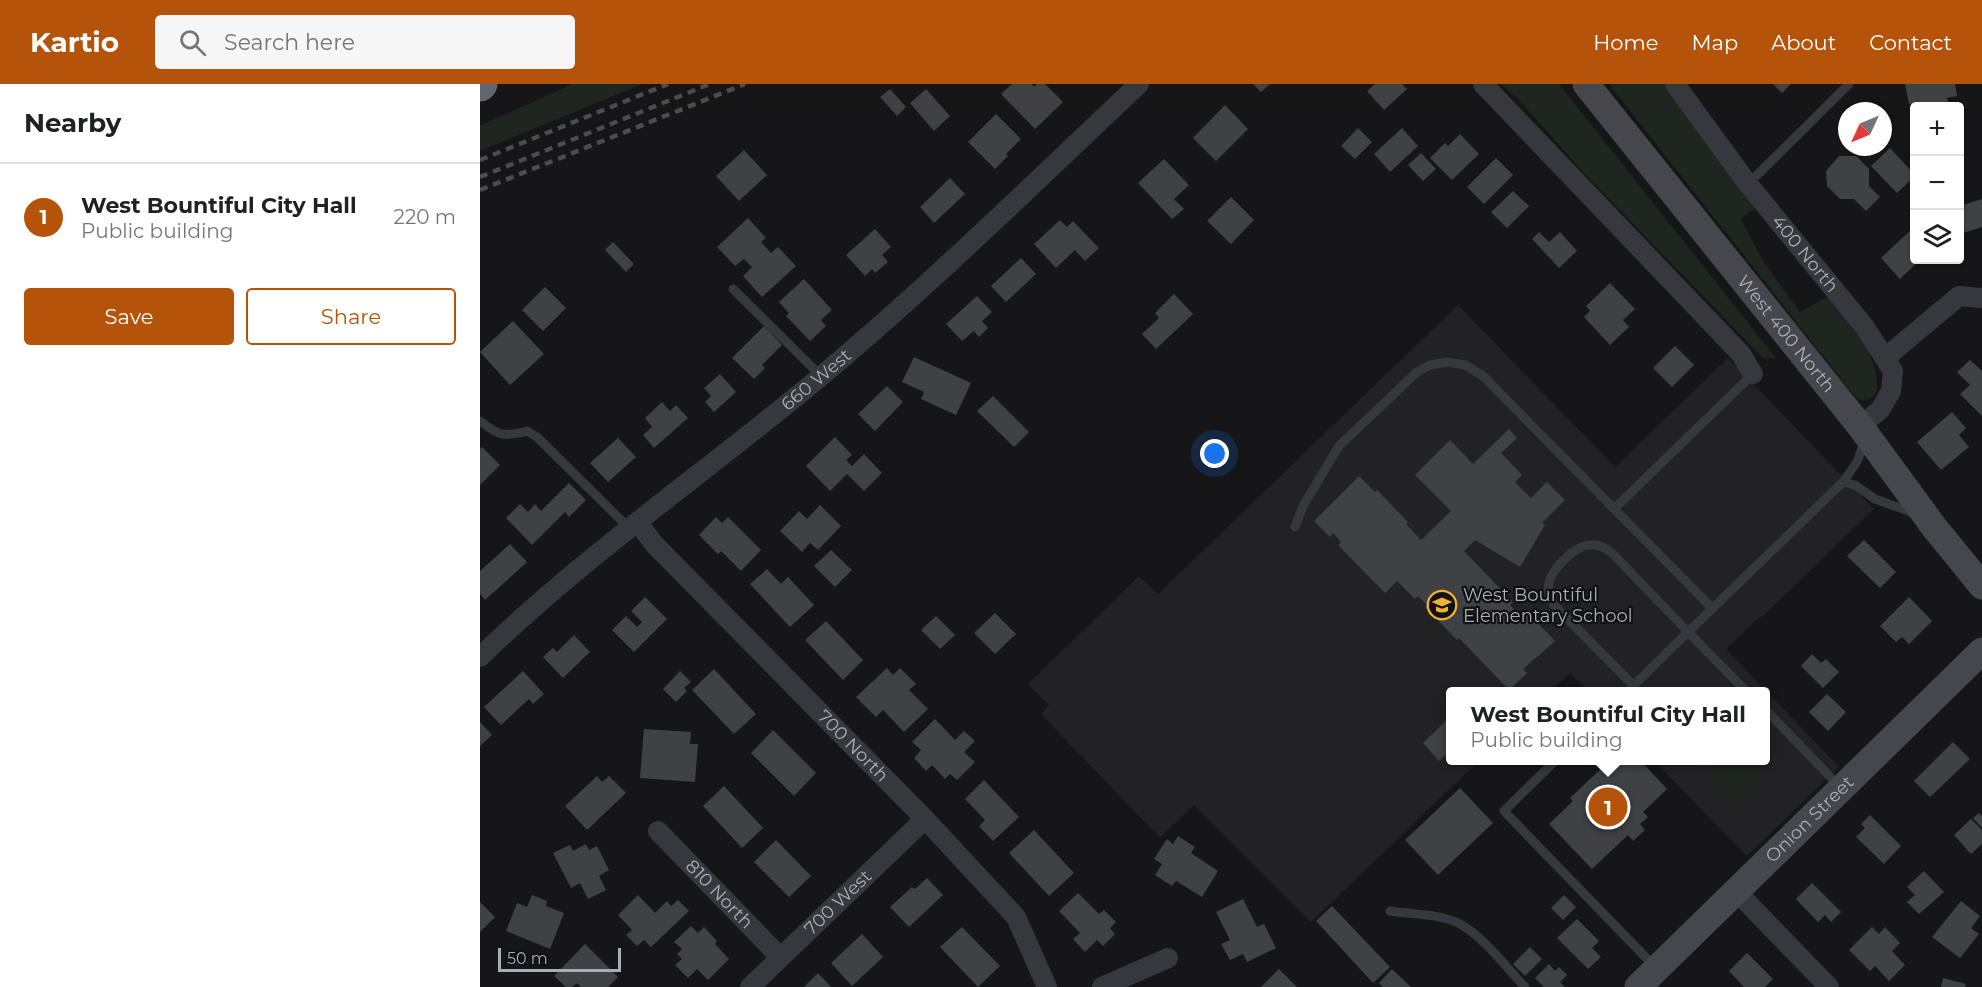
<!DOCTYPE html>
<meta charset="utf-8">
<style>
:root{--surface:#fff;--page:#f6f6f6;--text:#202124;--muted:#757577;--line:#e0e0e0;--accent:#b45309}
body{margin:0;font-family:Montserrat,sans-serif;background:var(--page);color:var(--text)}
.controls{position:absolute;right:18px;top:18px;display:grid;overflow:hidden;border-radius:6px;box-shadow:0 2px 4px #0004}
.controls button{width:54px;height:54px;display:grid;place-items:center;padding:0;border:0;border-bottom:2px solid var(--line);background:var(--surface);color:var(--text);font:30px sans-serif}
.compass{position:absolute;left:1358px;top:18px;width:54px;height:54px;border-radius:50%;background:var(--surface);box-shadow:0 2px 4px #0004;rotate:226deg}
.scale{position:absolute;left:18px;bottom:15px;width:123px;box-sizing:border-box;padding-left:6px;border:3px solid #a8adb8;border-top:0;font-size:16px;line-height:21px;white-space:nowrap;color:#a8adb8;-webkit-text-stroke:4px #111113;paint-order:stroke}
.you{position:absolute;left:735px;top:370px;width:21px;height:21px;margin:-15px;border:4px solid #fff;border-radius:50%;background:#1a73e8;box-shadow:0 0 0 9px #1a73e833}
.badge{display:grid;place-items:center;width:39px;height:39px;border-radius:50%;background:var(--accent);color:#fff;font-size:20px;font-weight:700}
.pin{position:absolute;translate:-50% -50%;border:3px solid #fff;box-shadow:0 2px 6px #0006}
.popup{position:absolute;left:966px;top:603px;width:324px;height:78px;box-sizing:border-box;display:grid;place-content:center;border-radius:6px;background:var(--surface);filter:drop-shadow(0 2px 4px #0005);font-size:20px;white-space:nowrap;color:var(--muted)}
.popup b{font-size:22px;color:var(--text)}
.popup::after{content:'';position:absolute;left:50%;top:100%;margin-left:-12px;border:12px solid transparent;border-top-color:var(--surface)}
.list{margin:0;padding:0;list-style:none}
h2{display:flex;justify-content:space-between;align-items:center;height:78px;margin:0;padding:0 24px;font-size:26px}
h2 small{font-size:20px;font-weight:400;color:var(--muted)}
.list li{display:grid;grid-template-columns:39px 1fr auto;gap:18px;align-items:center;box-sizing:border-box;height:108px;padding:0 24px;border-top:2px solid var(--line)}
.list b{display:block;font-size:22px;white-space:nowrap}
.list p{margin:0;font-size:20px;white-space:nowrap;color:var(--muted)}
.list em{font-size:20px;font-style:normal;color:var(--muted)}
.actions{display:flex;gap:12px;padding:18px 24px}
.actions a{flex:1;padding:14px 0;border:2px solid var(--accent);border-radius:6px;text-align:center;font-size:21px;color:var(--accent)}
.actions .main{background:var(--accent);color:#fff}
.icon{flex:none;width:33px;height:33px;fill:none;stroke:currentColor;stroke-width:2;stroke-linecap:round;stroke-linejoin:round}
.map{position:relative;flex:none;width:1502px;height:903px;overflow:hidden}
header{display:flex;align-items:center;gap:36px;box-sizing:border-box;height:84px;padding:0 30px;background:var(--accent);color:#fff}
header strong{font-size:28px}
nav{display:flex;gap:33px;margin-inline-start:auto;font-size:21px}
.search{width:420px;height:54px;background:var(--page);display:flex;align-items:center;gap:15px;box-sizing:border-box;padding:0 21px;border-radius:6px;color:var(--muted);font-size:22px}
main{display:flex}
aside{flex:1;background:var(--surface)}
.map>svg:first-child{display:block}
.built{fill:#222225}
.green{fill:#1e261f}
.building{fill:#404145}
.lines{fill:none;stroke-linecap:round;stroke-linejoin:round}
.lane{stroke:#37383d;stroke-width:9}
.street{stroke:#37383d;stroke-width:20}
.secondary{stroke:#45474d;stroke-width:27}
.highway{stroke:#63666e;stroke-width:33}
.rail{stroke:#4a4c52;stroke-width:4.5;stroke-dasharray:8 6;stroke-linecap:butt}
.labels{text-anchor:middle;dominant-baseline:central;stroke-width:4.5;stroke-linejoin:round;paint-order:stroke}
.street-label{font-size:18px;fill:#a8adb8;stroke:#111113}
.poi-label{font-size:18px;fill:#a8adb8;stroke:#111113;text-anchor:start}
</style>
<header>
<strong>Kartio</strong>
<div class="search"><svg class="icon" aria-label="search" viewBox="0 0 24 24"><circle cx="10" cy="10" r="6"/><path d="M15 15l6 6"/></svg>Search here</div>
<nav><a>Home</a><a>Map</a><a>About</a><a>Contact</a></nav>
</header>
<main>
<aside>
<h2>Nearby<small></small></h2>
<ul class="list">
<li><span class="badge">1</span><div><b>West Bountiful City Hall</b><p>Public building</p></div><em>220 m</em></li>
</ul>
<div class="actions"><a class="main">Save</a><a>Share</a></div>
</aside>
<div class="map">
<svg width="1502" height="903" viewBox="0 0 1502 903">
<rect width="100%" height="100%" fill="#161618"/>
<path class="built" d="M978,221L1135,383L1248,274L1394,425L1282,533L1280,532L1246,565L1359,683L1267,772L1174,677L1286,676V608L1108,607L1090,589L1070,607L970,608V676L999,677L831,838L714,721L680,754L561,630L569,621L548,600L659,492L678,510Z"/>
<path class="green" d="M92,0H162L0,67V42Z
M1021,0H1079L1296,274H1283L1104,89L1039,16Z
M1129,0H1185L1278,122L1261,135L1283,177L1320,228L1348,212C1369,239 1398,267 1397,304C1396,316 1386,317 1377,315Z
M1280,677L1288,685L1253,718L1218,682L1224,677Z"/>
<path class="building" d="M532,0H552L554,3L557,0H565L583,18L555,45L521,10Z
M773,0H790L781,8Z
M895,0H922L927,5L904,26L887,7Z
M1293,0H1311L1302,9Z
M1425,0H1475L1477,12L1467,14L1469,21L1439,22L1438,18L1429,20Z
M410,5L426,23L417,32L400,13Z
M446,5L470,32L454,47L430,19Z
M745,21L768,45L736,77L713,54Z
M516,30L541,55L526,70L528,72L515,85L488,58Z
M878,44L892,58L875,75L861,62Z
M922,44L938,62L910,88L894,70Z
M980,50L999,70L972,96L950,74L965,59L968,62Z
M1410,64L1434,90V93L1417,109L1391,82Z
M264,66L287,91L259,117L236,92Z
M941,69L956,85L943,97L928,81Z
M1359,72H1376L1389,85V102L1400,113L1386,127L1374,115H1360L1347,102L1346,87Z
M1016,74L1033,91L1004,120L987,103Z
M684,75L709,101L694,115L704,125L692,135L658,99Z
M470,94L485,110L454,139L440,123Z
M1033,107L1049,122L1027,144L1011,128Z
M751,113L774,136L751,160L727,137Z
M1502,115V143L1480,150V122Z
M268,134L286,154L281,158L291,169L298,163L316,182L282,213L263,192L272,183L264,175L255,182L237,163Z
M580,136L587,143L593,137L619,164L605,177L595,166L576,184L554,160Z
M1434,143V176H1440L1420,195L1401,174Z
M395,145L411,163L402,171L408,178L395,189L392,185L385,192L366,171Z
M1059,148L1069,158L1080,148L1097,167L1079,184L1052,155Z
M133,158L154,180L146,188L125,166Z
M541,174L556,190L526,218L511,202Z
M324,195L352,226L341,236L346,242L330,257L306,232L309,229L299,218Z
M1130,199L1155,225L1143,236L1149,243L1130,261L1104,233L1110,227L1106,222Z
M65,203L86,224L63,247L42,226Z
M694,210L713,230L676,265L662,250L679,234L675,229Z
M497,212L512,228L502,237L508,244L499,253L494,247L482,257L466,240Z
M33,237L64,270L30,301L0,268Z
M284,242L302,261L282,281L285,284L274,295L252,274Z
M1195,262L1214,281L1192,303L1173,284Z
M434,273L491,299L476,331L441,315L444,308L422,298Z
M1490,276L1502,287V332L1480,310L1490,301L1477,288Z
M240,290L256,308L234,328L225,318L231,312L224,304Z
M407,302L423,318L395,347L378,330Z
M513,312L549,348L534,363L497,327Z
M182,318L190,327L196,321L208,334L174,364L163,351L172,343L165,334Z
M1472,328L1486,344L1479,351L1489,363L1461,386L1437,358Z
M1029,345L1037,354L1021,369L1042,391L1035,398L1051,414L1067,398L1085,416L1062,439L1065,441L1040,483L995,456L984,467L1033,518L1030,521L1038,530L1044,525L1075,557L1043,585L1047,589L1029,606L979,554L977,556L945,523L947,521L938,512L935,515L917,497L905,509L858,461L861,458L853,449L850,453L834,437L879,392L895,408L897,406L928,438L926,440L941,456L971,427L935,391L970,356L993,380Z
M355,353L372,371L366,376L372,382L384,370L402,389L384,407L367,390L350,407L326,382Z
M138,354L156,373L128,398L110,379Z
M2,363L20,381L0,401V365Z
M89,399L106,416L89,433L85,428L52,461L26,434L40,420L48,428L55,420L61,427Z
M340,421L361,442L338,466L330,459L322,468L300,447L319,427L327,435Z
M236,433L242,439L248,433L281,466L261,487L241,467L238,470L219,451Z
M1384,456L1416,488L1400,504L1367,472Z
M30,460L47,478L5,516L0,510V487Z
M351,466L372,486L355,503L334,482Z
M287,485L301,500L308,493L334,521L310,543L270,500Z
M165,513L187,535L154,568L132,546L146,532L157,543L162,538L151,527Z
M1429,513L1452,537L1429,560L1422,553L1416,558L1400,542Z
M515,529L536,550L515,570L494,549Z
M456,532L475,551L460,565L441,546Z
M346,537L383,576L363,596L325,556Z
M94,551L110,568L83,594L63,573L73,564L77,568Z
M1332,570L1341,579L1346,575L1359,588L1343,604L1321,582Z
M407,584L413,591L420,584L436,600L429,606L448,625L424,648L403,626L396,633L376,613Z
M234,585L276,630L254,650L212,606Z
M43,587L64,610L53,620L49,615L21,641L4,623Z
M200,587L211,598L204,604L207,607L196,618L183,605Z
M1347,610L1366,628L1348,647L1329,628Z
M970,633V666L959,677L943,659Z
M455,635L475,656L484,647L495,657L484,668L495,678L477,696L470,690L465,695L452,681L446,687L434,674L441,666L432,658Z
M0,638L12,651L0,662Z
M164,645L211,648L210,660H218L215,698L160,694Z
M293,646L336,689L314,712L271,669Z
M1473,658L1490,675L1450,713L1434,697Z
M1136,676H1160L1187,705L1163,728L1168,733L1160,740L1165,746L1153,757L1148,751L1112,785L1069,740L1093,717L1090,714L1125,681L1128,684Z
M117,692L122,698L129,692L146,709L107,746L85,722Z
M504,696L539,733L513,757L499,742L505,736L485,715Z
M244,702L283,744L262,764L223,722Z
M980,704L1013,739L958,791L925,756Z
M1499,729L1502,732V744L1493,734Z
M1390,731L1421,762L1404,780L1376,753L1385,744L1381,740Z
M1491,735L1502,746V760L1491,770L1474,751Z
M554,746L594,789L569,812L529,769Z
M698,752L715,763L711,769L738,787L722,813L696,797L692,802L675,791L682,780L674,775L687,755L693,760Z
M296,756L331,792L309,813L274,778Z
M106,760L109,766L117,762L129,786L119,792L126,806L108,815L100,799L91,804L73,769L90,761L93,767Z
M1444,787L1464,808L1439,830L1427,818L1435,811L1427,803Z
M447,794L463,811L429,843L410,823L432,803L435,805Z
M1332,799L1361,828L1351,838L1345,831L1338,838L1316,815Z
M598,809L619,830L624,826L636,838L630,844L635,850L623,862L617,856L605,868L593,855L600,849L579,827Z
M52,811L67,817L66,822L84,829L70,865L26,847L37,819L47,823Z
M158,811L175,829L187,817L191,822L198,816L209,827L171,863L164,856L157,862L146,851L152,846L138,831Z
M1084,811L1096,823L1083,836L1071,824Z
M763,815L777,843L784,840L796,864L767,878L763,870L750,876L741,860L750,856L736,828Z
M1481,817L1500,832L1491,844L1499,850L1480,874L1452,853Z
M0,818L15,833L0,848Z
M852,822L910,883L893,899L836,837Z
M1097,835L1119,857L1112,864L1121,873L1108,885L1077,854Z
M211,842L218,849L224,843L237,857L235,860L249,875L228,896L217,885L208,894L195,881L202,875L197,870L202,865L194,858Z
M482,843L520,882L498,903L460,863Z
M1392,843L1399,850L1405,843L1420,859L1412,867L1425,881L1409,897L1395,882L1390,887L1369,866Z
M382,850L403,873L372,902L351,879Z
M105,860L138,893L128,903H101L97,899L92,903H86L74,892Z
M1050,863L1062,875L1045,892L1033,880Z
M1267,869L1293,895L1285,903H1264L1249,887Z
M1069,880L1075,887L1079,883L1087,891L1080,898L1085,903H1064L1055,894Z
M799,885L817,903H781Z
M912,885L931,903H903L899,899Z
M338,889L351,903H324Z
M1463,894L1486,900L1485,903H1461Z"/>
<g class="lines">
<path class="lane" d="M1268,100L1369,0
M253,205L341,292
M0,337C19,352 24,353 47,347L57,353L150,445
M1363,398L1375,401L1395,415L1434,429
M1135,424L1273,290
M815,443L823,422L859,362L937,288L950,281L967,278L985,281L1002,291L1232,524
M1153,601L1073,520C1062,501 1072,487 1086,474C1100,460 1115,455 1132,469L1208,548L1363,398L1377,378L1385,356
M1147,608L1208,548L1267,608
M1286,626L1359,702
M1076,676L1024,727L1175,883
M910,827C930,830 962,830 980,840C1005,854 1025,882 1045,903"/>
<g class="street">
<path d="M1003,0L1261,270L1273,290"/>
<path id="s1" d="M1195,0L1268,100L1384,242L1413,287L1411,307L1400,326L1380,342"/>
<path d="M1405,274L1479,212L1502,214"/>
<path id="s2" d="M158,439L175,461L445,735L536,833L567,903"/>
<path id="s3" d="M0,573C102,474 219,393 328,303C443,208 551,102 659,0"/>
<path id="s4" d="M178,747L300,873"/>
<path d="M1256,807L1349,903"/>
<path id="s5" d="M270,903L445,735"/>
<path d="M622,903L688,874"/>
</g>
<g class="secondary">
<path id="s6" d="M1106,0L1380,342L1454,443L1502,502"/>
<path id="s7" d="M1158,903L1502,567"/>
</g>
<path class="highway" d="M0,1L1,0"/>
<path class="rail" d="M0,76L188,0
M0,93L230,0
M0,106L265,0"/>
</g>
<defs>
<g id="school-ring" transform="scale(1.5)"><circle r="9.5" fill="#111113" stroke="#f2b134" stroke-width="1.5"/><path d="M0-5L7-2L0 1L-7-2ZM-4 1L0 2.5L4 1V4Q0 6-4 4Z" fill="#f2b134"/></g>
</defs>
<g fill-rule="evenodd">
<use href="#school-ring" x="962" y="521"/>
</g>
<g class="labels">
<g class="street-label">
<text stroke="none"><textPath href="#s1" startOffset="214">400 North</textPath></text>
<text stroke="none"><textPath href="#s6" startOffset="320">West 400 North</textPath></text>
<text stroke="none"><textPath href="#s3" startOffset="436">660 West</textPath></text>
<text stroke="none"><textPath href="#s2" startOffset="310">700 North</textPath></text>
<text stroke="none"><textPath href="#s7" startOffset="240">Onion Street</textPath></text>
<text stroke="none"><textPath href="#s4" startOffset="88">810 North</textPath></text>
<text stroke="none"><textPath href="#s5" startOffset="122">700 West</textPath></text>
</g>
<g class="poi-label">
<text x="983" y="511">West Bountiful<tspan x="983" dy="21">Elementary School</tspan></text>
</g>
</g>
</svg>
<div class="controls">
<button>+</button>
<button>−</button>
<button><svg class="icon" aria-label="layers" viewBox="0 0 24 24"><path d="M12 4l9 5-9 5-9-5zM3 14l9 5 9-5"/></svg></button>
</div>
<svg class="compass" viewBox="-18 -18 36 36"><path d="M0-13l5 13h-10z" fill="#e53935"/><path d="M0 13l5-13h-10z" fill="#757577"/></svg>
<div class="scale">50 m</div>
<div class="you"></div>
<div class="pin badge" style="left:1128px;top:723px">1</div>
<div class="popup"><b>West Bountiful City Hall</b>Public building</div>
</div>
</main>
